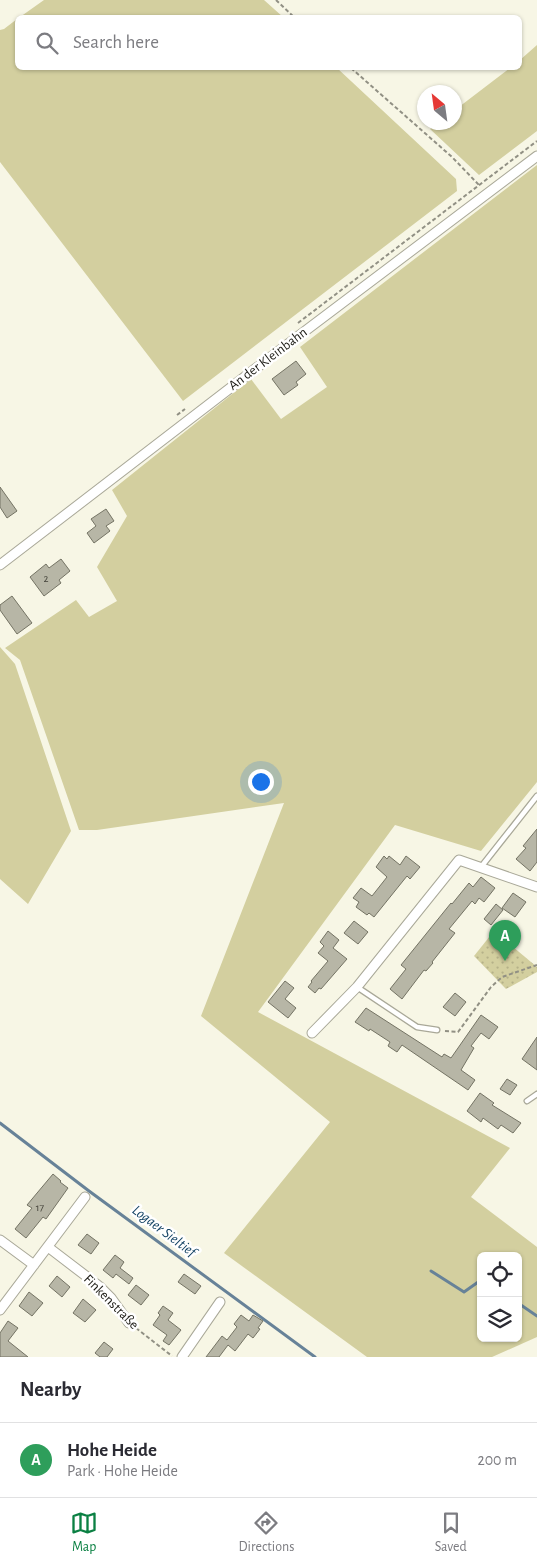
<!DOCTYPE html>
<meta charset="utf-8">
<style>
:root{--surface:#fff;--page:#f7f7f7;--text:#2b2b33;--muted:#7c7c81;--line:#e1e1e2;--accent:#0b8043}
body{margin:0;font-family:"Alegreya Sans",sans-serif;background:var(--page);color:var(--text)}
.controls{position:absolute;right:15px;bottom:15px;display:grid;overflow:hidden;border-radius:8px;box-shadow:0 1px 4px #0004}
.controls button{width:45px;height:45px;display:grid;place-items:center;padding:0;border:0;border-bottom:1px solid var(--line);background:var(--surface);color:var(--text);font:25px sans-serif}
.compass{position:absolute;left:417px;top:85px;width:45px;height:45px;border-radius:50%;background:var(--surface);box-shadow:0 1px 4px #0004;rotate:331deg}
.you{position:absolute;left:260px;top:781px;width:18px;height:18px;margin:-12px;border:4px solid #fff;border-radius:50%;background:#1a73e8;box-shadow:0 0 0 8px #1a73e833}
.badge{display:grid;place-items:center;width:32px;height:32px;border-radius:50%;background:var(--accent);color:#fff;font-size:16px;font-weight:700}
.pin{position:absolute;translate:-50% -41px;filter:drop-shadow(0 1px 2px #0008)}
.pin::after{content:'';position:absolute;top:26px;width:18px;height:15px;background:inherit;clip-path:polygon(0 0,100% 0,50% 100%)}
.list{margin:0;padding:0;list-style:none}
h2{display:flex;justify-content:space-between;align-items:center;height:65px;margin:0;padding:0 20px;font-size:21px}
h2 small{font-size:16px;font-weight:400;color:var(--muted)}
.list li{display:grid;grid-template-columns:32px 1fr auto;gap:15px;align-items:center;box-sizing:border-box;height:75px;padding:0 20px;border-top:1px solid var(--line)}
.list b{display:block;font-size:19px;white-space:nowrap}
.list p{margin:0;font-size:16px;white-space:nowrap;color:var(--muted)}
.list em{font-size:16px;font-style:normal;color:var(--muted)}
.icon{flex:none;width:28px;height:28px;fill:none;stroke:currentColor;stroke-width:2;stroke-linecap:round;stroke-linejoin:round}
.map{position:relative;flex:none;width:537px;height:1357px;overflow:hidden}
.search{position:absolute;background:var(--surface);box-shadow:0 1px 4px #0004;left:15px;right:15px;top:15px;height:55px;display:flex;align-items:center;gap:12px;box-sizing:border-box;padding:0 18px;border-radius:8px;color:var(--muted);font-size:19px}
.sheet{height:140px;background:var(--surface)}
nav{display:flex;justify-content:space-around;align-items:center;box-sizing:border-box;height:70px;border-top:1px solid var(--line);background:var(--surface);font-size:14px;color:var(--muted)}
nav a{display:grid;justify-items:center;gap:2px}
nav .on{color:var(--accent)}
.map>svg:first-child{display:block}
.grass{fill:#d3cf9f;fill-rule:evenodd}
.park{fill:url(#park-dots)}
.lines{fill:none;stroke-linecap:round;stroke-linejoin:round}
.stream{stroke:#678298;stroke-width:3}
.building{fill:#b7b6a6;stroke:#747364}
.service-casing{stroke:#a9a898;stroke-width:7}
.minor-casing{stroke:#a9a898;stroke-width:11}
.path{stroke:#919084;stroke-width:2;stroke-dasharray:4 2.5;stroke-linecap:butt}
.service{stroke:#fff;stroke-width:4.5}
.minor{stroke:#fff;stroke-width:9}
.labels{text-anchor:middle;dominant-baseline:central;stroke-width:5;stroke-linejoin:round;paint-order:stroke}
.number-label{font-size:11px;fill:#424138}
.street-label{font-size:14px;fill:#1b1a14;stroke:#fff}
.water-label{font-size:15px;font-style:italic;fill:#144364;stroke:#fff}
</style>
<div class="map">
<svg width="537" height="1357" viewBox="0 0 537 1357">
<defs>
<pattern id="park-dots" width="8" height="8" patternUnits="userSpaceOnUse" patternTransform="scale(1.25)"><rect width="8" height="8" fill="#d3cf9f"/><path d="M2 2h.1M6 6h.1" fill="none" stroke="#b5b188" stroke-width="1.8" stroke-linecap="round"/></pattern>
</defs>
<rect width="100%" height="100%" fill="#f7f6e5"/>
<path class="grass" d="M44,0H264L283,17H20Z
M17,19L18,68H337L456,179L457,191L183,401L0,162V30L4,29Z
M537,45V131L479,175L430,129L438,123L454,122L455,110L510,68H520V60Z
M537,165V782L481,851L395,825L258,1012L510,1148L471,1197L537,1247V1337L492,1357H367L224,1253L330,1122L201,1016L284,803L97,830H79L20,660L5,648L76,600L89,617L117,601L97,567L127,516L112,490L251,379L281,419L327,387L300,347ZM481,1256H518V1338H481Z
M0,647L15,664L71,831L28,904L0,879Z"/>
<path class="park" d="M494,931L537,967V972L506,989L474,956Z"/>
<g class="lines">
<path class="stream" d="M0,1123L89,1191L315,1357
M431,1271L464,1292L481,1280
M518,1303L537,1316"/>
</g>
<path class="building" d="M296,361L306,374L296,382L298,385L284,395L272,379Z
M0,487L17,511L7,518L0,507Z
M106,509L114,521L106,526L110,531L94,543L87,533L96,526L91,519Z
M61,559L70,571L59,580L61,583L44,596L30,577L46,564L49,568Z
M12,596L32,623L17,634L0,610V605Z
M537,829V862L530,871L516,859L526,848L523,846Z
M384,856L387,859L389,856L400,865L406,856L420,867L410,879L407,876L374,917L369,913L367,915L356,907L359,902L353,898L361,888L372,896L387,877L376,867Z
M481,877L495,888L484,902L479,898L475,904L472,901L449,929L455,933L432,962L433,963L426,971L424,970L402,999L390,989L406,969L401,965L451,903L452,904L469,883L473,887Z
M513,893L526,902L515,917L502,908Z
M496,904L503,910L491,925L484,919Z
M354,921L368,932L358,944L344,933Z
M328,931L339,940L333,948L347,959L321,989L319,988L315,993L308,987L312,982L311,981L328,961L318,953L324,946L320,942Z
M285,981L294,988L285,999L296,1008L288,1018L268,1002Z
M455,993L466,1002L455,1016L443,1007Z
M366,1008L442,1057L444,1054L451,1058L481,1015L498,1027L489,1039L481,1033L471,1046L474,1048L461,1070L475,1080L468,1090L402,1045L397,1052L388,1046L390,1042L370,1029L369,1031L355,1022Z
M537,1037V1070L522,1059Z
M507,1079L517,1085L510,1095L500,1089Z
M480,1093L494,1103L492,1105L521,1123L513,1133L501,1125L498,1129L483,1118L481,1122L467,1111Z
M53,1174L61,1181L60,1182L68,1188L46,1219L43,1217L26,1238L15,1229L32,1208L27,1205Z
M87,1234L99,1243L91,1254L78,1245Z
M115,1255L124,1262L120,1268L133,1278L129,1284L116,1274L113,1278L103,1270Z
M184,1274L201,1286L195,1294L178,1282Z
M57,1276L70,1287L62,1297L49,1286Z
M136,1285L149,1295L141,1305L128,1295Z
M29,1292L43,1303L32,1316L19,1306Z
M83,1299L96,1310L85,1322L73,1313Z
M163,1306L173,1313L168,1320L181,1330L169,1345L163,1341L167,1335L153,1325L160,1315L158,1313Z
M241,1315L249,1321L253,1315L263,1321L258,1328L260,1329L253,1338L248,1334L235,1351L228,1345L219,1357H206L222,1336L227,1340L237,1327L234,1324Z
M8,1321L18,1328L8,1341L28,1357H0V1333Z
M104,1342L113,1349L107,1357H100L95,1353Z"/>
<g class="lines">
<g class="service-casing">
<path id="service" d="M481,867L537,796
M357,987L417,1027L437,1030
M527,1101L537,1094"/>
</g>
<g class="minor-casing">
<path id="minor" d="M0,565L272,356L537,156
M312,1033L357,987L459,860L537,887
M0,1240L34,1265
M48,1247L99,1286L111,1298L129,1323
M0,1310L85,1197
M182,1357L220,1302"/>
</g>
<path class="path" d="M276,0L295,18
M351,68L452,157L479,185
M298,323L537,141
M177,415L185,409
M445,1031L458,1032L491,987L502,977L537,965
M136,1328L172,1356"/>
<use href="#service" class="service"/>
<use href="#minor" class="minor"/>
</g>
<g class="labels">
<g class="number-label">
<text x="46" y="578">2</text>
<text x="40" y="1207">17</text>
</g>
<g class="street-label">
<text transform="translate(268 359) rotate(-37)">An der Kleinbahn</text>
<text transform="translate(111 1302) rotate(45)">Finkenstraße</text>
</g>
<g class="water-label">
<text transform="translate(164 1231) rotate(37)">Logaer Sieltief</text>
</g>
</g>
</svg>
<div class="controls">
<button><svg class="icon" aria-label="locate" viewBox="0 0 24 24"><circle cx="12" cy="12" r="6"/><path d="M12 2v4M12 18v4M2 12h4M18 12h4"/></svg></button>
<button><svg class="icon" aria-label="layers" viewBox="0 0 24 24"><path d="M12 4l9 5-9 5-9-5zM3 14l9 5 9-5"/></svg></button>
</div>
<svg class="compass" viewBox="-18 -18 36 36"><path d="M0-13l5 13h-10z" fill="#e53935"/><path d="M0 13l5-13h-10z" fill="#7c7c81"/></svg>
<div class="you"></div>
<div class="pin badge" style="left:505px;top:961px;background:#2e9e5b">A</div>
<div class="search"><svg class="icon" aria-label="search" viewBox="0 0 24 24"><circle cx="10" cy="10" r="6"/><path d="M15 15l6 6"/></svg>Search here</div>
</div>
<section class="sheet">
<h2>Nearby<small></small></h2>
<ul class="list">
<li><span class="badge" style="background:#2e9e5b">A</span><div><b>Hohe Heide</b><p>Park · Hohe Heide</p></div><em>200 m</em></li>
</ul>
</section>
<nav>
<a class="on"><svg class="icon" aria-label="map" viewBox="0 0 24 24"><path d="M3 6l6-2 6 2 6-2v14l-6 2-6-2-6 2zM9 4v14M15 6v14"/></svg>Map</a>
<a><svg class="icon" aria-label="directions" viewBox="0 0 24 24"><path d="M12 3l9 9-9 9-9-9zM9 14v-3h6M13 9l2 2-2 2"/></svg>Directions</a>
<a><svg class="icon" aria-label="saved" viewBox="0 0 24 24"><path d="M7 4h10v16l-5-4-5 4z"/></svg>Saved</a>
</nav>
